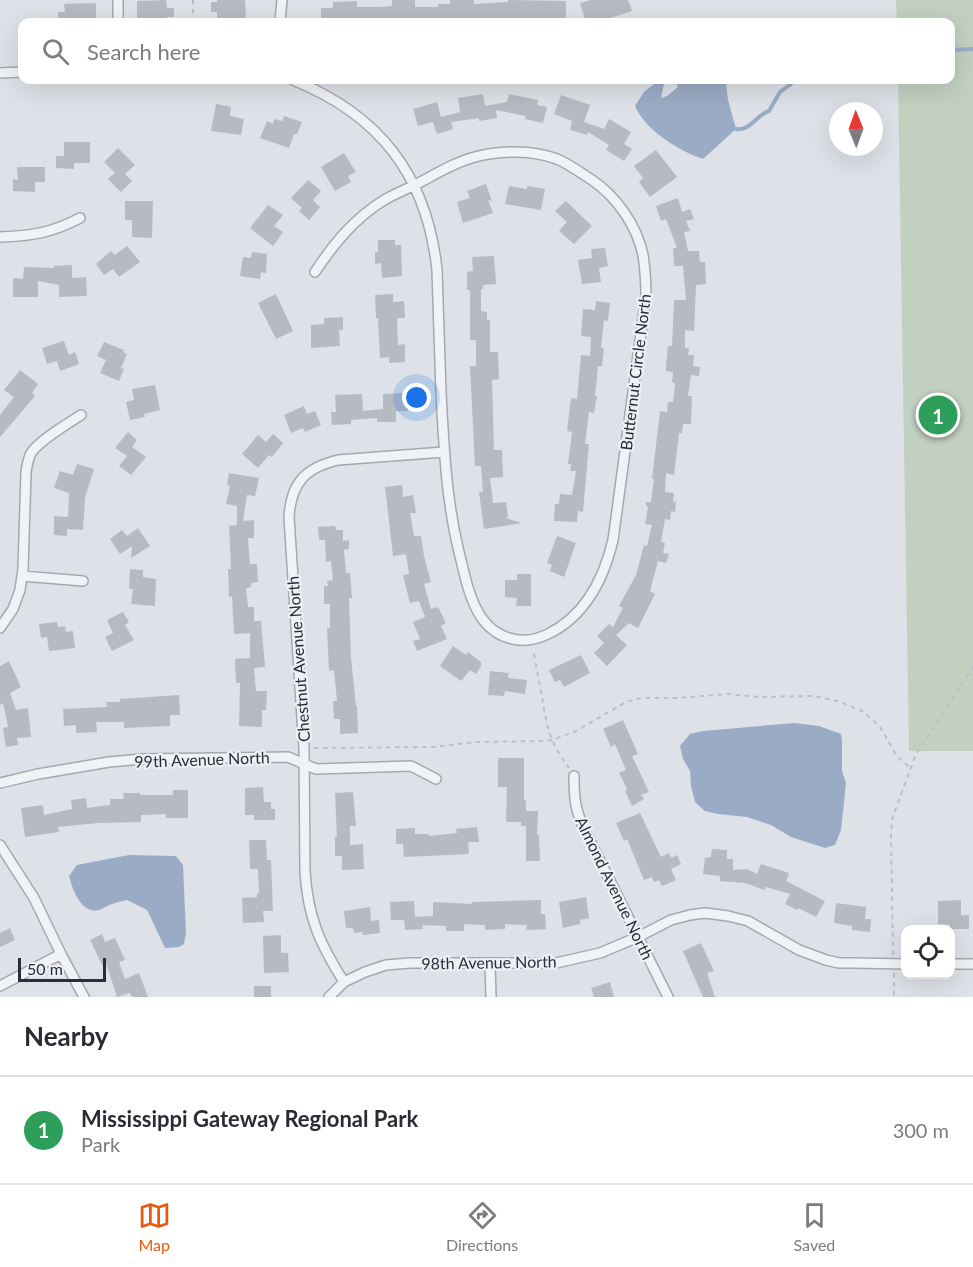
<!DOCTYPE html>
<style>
:root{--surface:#fff;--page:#f2f2f3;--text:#2b2b33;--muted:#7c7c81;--line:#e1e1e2;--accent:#ea580c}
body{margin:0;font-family:Lato,sans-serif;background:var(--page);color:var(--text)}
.controls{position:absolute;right:18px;bottom:18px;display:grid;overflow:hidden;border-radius:12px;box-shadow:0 6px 24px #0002}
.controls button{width:54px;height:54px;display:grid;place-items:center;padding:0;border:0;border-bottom:2px solid var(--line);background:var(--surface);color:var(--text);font:30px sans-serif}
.compass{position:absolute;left:829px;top:102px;width:54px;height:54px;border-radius:50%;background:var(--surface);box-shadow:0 6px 24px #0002;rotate:359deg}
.scale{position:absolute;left:18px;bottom:15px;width:88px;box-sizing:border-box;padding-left:6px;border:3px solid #282e3d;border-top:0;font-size:16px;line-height:21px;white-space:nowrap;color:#282e3d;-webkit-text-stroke:4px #edf0f5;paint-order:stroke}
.you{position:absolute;left:417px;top:398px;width:21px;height:21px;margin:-15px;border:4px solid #fff;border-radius:50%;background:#1a73e8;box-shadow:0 0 0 9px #1a73e833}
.badge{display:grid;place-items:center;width:39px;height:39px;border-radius:50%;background:var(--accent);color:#fff;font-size:20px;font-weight:700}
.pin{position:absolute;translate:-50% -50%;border:3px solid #fff;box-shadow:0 2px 6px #0006}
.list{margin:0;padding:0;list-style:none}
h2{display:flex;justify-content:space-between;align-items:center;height:78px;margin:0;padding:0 24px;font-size:26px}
h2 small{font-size:20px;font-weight:400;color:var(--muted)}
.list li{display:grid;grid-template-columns:39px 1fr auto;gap:18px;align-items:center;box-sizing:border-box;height:108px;padding:0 24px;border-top:2px solid var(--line)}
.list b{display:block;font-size:22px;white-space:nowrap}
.list p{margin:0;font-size:20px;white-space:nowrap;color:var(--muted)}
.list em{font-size:20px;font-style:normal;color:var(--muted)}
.icon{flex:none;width:33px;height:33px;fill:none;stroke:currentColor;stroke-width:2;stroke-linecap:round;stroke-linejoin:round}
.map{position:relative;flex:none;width:973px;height:997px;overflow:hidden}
.search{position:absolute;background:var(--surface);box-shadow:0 6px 24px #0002;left:18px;right:18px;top:18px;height:66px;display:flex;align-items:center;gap:15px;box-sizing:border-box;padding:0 21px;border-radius:12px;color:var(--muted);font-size:22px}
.sheet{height:186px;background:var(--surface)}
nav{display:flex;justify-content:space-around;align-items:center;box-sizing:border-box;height:84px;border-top:2px solid var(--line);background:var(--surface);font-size:16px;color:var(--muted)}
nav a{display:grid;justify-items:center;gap:3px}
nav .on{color:var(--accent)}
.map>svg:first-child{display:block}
.green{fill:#c2d0c0}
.water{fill:#9aacc5}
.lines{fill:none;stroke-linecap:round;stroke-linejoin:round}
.stream{stroke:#9aacc5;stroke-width:4}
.building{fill:#b6bac3}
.minor-casing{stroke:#a4a8b1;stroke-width:12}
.path{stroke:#bcbfc5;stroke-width:2;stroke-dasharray:4.5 4.5;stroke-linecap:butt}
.minor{stroke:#f0f2f5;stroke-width:9}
.labels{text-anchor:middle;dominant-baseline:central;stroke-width:4.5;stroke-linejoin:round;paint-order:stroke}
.street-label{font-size:16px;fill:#282e3d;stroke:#edf0f5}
</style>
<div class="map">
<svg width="973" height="997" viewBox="0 0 973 997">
<rect width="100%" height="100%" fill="#dee1e7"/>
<path class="green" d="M896,0H973V751H909L898,80H950V22H897Z"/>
<path class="water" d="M655,80H662L664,84L661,98L667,96L678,87L675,80H724L726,82L728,100L736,129L703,159C679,151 645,130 635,106L644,92L654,84Z
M794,723L819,726L841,734L842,740V771L846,783L841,830L835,845L825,848L791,837L771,825L747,817L718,814L705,811L695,802L691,786L690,771L683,759L680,746L690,734L703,731Z
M129,855L176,856L183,865L186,933L184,944L179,947L165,948L147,910L127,900C122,901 117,902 112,904C108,905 103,909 99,910C81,915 72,888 69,876L77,865Z"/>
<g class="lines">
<path class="stream" d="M950,50L973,49
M736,129C751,131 756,115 769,111L780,92L791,84L789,80"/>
</g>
<path class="building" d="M166,0L167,8H174V17H167V22H137V1Z
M217,0H245L246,20H217V12H211V2H217Z
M392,0H415V7H438V4H450V0H474V4L508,2V0L566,1V22H321V8H333V2L357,1V7H380L392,6Z
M591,0H628L632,11L599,22H586L580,3Z
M96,3V22L58,21V12H65L64,4Z
M483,94L485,106L507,102L509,94L538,100L537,105L547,107L543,123L525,119L526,116L496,110L497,118L479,121V118L451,122L453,129L437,134L433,122L418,126L413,109L437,102L441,117L460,112L458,98Z
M561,95L590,105L584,122L604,129L609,119L631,132L624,144L632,149L624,161L606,150L609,145L588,132L587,135L570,130L572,121L554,114Z
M216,104L231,107L230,116L244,119L241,135L211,131Z
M284,116L302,122L297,134H294L289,148L260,138L267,121L273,124L274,119L282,121Z
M64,142H90V163H74V169L56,168V156H64Z
M118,148L135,165L125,174L132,181L121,192L108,179L115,173L104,162Z
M656,150L677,177L650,197L639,182L643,178L634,166Z
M344,153L356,172L348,176L351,182L335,191L321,167Z
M17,167H45V182H35V192L13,191V179L18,180Z
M308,180L321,191L313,200L320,207L309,220L299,211L302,208L291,198Z
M486,184L492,201L488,200L493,213L463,223L457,202L470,198L467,191Z
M509,186L527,189V186L545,189L541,210L505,204Z
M678,198L682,212L690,209L694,219L686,221L690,231L684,232L688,251H699L700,262H705L706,284L696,285L694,331L685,330V348H689L688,355H694L693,366L700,367L699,376L691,375L688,396H692L691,424H683L682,433H679L674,475L666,473L665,492L674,493L673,502L676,501L675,512L671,511L670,520L665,519L661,542L665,543L663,553L669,554L666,563L658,561L650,591L655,594L638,628L629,623L616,635L627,645L607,666L594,653L604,643L597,636L609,624L613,627L623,608L619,606L636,575L644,545L647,546L652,525L645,524L648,507L646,506V502H651L654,479H652L660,411L667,412L668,402H673L675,383L672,382L673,372L666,371V365L668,346H672L674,300H686L683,266H674L673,248H677L666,219L661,221L656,206Z
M125,201H153L152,238L132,237V220H125Z
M566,201L592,226L574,244L559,231L567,222L555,211Z
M268,205L283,215L274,226L283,232L273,246L250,228Z
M378,240H395V245H401L402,276L382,278L381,263L375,264V252H378Z
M127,246L140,262L119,277L113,269L104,275L96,264L111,251L115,255Z
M605,248L608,266L599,268L601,282L582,284L578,260L592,258L591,249Z
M252,252L267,254L266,273L261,272L260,279L240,276L243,257L251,258Z
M494,256L496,284L483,285V289H481V311L487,312V320H490V352H498L499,379L492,380L494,450H502L503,477L490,478L493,503L506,502L508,517L506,518L522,523L484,529L479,492H483L481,466H475L470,366H476V340H470V290H467V272L473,271L472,257Z
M72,265V278L86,277L87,296L59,297V285L38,281V297H13V278L23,279L24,267L54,268V266Z
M276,294L293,331L276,339L258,303Z
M393,294V302L404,301L405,318H397L398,345L405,344V362L389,363V357L380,358L378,318H376L375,295Z
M596,301L610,303L608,321L604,320L601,348H604L602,366H598L595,396H597L594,413L589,412L585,444H589L583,512L578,511L577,522L554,521L555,504H559L560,494L572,495L576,471H570L571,464H568L572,432L567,431L571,398L577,399L581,355L590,356L591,337L581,336L583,309L595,310Z
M343,317V330H339L340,346L311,348V325L324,324V318Z
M64,341L69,355L75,352L79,364L60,371L57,361L47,364L42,348Z
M104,342L124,350L123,352L127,354L121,368L124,369L119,381L100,373L106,360L97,356Z
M20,370L38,384L32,393L35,396L0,437V415L14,397L4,390Z
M155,385L160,410L144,414L145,417L130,420L126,402L134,400L132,389Z
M407,393L408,411H396V422H377V418L351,420V424L332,425L331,412H336L335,395L362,394L363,411L383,409V394Z
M304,406L307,414L315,411L321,425L305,432L303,428L291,433L284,415Z
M128,432L137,440L132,447L146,457L131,475L119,466L127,456L115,448Z
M273,434L283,443L272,457L269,455L258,468L242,454L258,435L266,442Z
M77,464L94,469L85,498L83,530L67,529V536L54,535V516L68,517L69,493L54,488L60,471L73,475Z
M229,473L259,478L255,496L247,495L243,521L254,520V538H248L250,564H257L258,582L251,583V587L246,588L248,607H254V621H261L265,667L254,668L256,691H267L266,710H262V727L239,726L240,683H236L235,659L250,658V633L234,634L232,596L229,597L228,569H231L229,526L237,525V506L226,504L230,486L227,485Z
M402,485L403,497L413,495L416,513H410L414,536H421L424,556L431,582L424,584L431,609L438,607L446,623L441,626L447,639L417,651L413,641L420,639L413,622L425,617L419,601L410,603L403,575L409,574L406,554L393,556L385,487Z
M335,526L336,530H343V541L349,540V549L344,550L346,573H350L352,598H349L351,658L356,706H357L358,733L340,734V719H334L333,701H337L334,670L329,671L327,628H330V604H324V586H328L327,581L333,580L331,561L326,562L325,540H319L318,527Z
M138,528L150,546L131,558L132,546L120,554L110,539L122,530L127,536Z
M557,536L576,543L564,577L550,571L552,565L547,563Z
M130,569L143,570V577L156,579L155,606L131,604L133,589H129Z
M517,574H531V606H516L517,598L505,597V580H517Z
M123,612L129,622L125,625L134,640L112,651L105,637L113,633L107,620Z
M57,622L58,627L65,626L66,632L73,631L75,648L49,651L47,637L41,638L39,624Z
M453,646L466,655L468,652L481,662V666L476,674L470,670L461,681L440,666Z
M581,655L590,673L564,687L560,680L555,682L549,670Z
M9,661L21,687L10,693L16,710L28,708L31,737L17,738L18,745L6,747L3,728L8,727L3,703L0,705V666Z
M490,671L509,673L508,678L527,680L525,694L505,691L504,696L488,695Z
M179,695L180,715H170V726L124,728V722H96L97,732L76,733V725L64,726L63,709L107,707L106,702H120V699Z
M623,720L638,754L632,756L649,792L641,795L644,799L632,806L625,791L627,789L619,773L626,770L615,744L611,747L603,729Z
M498,758H524V800L526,801V811H538L537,835H539L540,861H526V826H521V822H506L507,787H498Z
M263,787L264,802H271V809H275V820H254V815H245V788Z
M173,790H188V818H166V814L141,815V822L98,823L58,827L59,832L25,837L21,808L43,805L44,815L72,809L71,800L86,798L87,808L110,805V799H124L123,793H140V795H173Z
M353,792L356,826H350V845L363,844L364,869L342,870V856H335V837H337L335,793Z
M640,813L661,857L669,853L671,858L677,855L681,864L671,869L676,880L662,886L659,880L654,882L652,877L644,880L627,839L624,841L616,823Z
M477,827L479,842H468L469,854L404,857L403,844H396V829L415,828V834H429V836L457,833L456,829Z
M249,840H266L267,860H271L273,911H263L264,922L243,923L242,898L257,897V893H259L258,869H250Z
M712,849L727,850V859H733V870L747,869L757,874L761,864L789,873L786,881L825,901L816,917L798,908L797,910L785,904L790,894L766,887L765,890L745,883L720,881V876L703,874L705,858L711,857Z
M586,897L589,918L580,920V924L563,928L559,902Z
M541,900V914H545L546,929L526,930L527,925L505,924V929L485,930V925L464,924V931H446V926L422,925L423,929L405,930L404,920H391L390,902L414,901L415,917L433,916V902L472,904V902Z
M961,900V915H969V929H950V925L938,924V901Z
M836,903L866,907L865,919H871L870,932L852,930V926L834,923Z
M370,907L371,921L379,920L380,933L363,935L362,932L354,933L353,928H346L344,911Z
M10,928L15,940L0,947V933Z
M102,934L105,942L115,938L125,960L119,962L125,979L139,973L148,997H132L130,993L117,997L106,963L102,965L90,940Z
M281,935V953H288L289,972L264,973L263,936Z
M701,943L714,971L707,973L715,997H703L683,951Z
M610,982L614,997H594L591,988Z
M254,986H271V997H254Z"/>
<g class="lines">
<g class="minor-casing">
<path id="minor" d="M118,0V22
M280,22L282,0
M0,73L22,72
M293,80C380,115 427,176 437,270C438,311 440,352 441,393C444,447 446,499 459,552C464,572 468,594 478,612C493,639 522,647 548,634C585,616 604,578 613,540L646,296C646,282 645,268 643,255C637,226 617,197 592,180C581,173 569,164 557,159C532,150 501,150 475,157C455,162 436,174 417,184C406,189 395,194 384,200C354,219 335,242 315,272
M0,237C32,236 51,233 80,218
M22,576L83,581
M0,628L13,609L20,590L23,569L26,472C27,465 28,459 31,453C40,440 67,424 81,415
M574,776C574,798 575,808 584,829L668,997
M0,783L38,774L109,762L142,759L288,757L316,769L411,766L436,779
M0,845L34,898L61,954L84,997
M490,963L491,997
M950,964H973
M344,982C320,944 308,918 305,872L304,749L289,517C291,483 305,468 338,460L444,452
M0,986L61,954
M329,997L344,982L365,972L386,965L410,963H556L600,953L638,937L671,920L690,915L705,913L728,916L748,921L799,950L826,960L839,963H854L906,964"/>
</g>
<path class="path" d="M193,0V22
M534,654L547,725L552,740L560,755L569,768
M314,748L434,747L475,742L544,741L552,740L576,731L626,702L636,699L644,698H677L728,694L760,697L813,696L838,701L864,712L880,727L897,756L911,769
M893,955L891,835L892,819L916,754L973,667
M894,973V997"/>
<use href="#minor" class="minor"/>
</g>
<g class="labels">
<g class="street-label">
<text transform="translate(635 372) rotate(-83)">Butternut Circle North</text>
<text transform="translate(298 659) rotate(-94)">Chestnut Avenue North</text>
<text transform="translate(202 759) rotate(-2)">99th Avenue North</text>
<text transform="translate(615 888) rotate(64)">Almond Avenue North</text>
<text transform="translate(489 962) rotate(-1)">98th Avenue North</text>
</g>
</g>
</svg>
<div class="controls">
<button><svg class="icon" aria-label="locate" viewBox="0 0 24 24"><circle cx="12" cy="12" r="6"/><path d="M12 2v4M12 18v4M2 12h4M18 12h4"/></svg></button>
</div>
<svg class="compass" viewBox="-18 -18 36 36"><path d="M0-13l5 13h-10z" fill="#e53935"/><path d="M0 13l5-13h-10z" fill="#7c7c81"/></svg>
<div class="scale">50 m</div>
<div class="you"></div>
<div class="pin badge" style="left:938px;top:415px;background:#2e9e5b">1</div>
<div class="search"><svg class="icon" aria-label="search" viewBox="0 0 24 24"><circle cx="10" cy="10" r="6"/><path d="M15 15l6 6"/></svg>Search here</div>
</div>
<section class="sheet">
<h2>Nearby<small></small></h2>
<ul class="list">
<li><span class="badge" style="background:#2e9e5b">1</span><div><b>Mississippi Gateway Regional Park</b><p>Park</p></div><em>300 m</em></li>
</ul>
</section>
<nav>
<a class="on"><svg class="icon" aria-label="map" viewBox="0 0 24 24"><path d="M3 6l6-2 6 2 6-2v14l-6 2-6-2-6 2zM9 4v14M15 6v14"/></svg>Map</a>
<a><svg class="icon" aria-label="directions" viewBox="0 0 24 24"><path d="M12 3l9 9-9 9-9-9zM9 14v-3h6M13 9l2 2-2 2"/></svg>Directions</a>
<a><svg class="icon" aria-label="saved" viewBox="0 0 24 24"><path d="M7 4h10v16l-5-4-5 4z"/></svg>Saved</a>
</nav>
